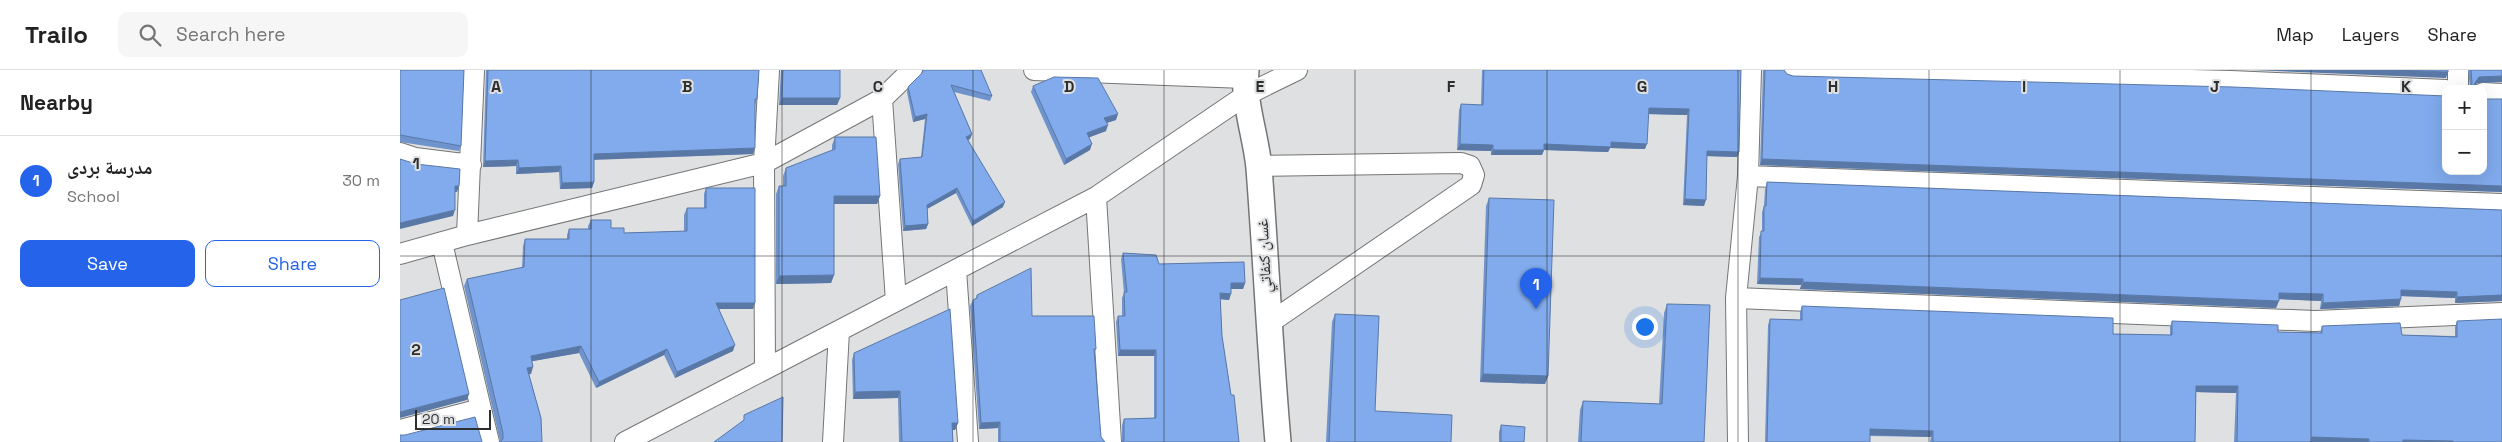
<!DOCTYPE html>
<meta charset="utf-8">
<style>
:root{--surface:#fff;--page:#f6f6f6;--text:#222;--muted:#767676;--line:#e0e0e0;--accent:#2563eb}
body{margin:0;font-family:"Space Grotesk","Noto Naskh Arabic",sans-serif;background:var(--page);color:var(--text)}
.controls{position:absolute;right:15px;top:15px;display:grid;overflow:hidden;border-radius:10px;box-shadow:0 5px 20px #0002}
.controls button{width:45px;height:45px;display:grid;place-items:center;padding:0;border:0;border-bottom:1px solid var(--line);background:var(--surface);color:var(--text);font:25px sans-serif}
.scale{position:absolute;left:15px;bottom:12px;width:76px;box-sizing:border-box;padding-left:5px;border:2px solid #2d2e2e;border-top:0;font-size:14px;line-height:18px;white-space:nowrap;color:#2d2e2e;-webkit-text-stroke:4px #dfe0e2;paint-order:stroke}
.you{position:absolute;left:1244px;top:256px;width:18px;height:18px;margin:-12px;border:4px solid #fff;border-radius:50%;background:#1a73e8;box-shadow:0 0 0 8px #1a73e833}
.badge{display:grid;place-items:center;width:32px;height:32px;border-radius:50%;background:var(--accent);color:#fff;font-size:16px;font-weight:700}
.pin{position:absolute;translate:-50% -41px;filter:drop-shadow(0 1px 2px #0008)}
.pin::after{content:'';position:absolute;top:26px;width:18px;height:15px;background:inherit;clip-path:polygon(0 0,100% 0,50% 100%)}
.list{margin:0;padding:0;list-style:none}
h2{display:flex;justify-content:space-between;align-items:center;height:65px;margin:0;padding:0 20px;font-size:21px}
h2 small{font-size:16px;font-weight:400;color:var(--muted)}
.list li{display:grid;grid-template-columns:32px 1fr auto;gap:15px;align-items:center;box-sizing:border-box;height:90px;padding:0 20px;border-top:1px solid var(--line)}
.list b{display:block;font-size:19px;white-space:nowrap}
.list p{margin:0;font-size:16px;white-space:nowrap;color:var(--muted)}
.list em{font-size:16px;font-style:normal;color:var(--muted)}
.actions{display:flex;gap:10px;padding:15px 20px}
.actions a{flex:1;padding:11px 0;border:1px solid var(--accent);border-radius:10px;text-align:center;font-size:18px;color:var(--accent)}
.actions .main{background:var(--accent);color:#fff}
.icon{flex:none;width:28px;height:28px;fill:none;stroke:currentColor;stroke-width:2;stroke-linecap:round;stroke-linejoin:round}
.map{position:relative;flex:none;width:2102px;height:372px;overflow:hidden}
header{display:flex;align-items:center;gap:30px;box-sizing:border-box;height:70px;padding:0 25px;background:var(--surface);border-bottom:1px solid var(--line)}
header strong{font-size:24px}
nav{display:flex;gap:28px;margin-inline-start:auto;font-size:18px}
.search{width:350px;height:45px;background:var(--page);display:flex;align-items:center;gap:12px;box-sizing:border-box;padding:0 18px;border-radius:10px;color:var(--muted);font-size:19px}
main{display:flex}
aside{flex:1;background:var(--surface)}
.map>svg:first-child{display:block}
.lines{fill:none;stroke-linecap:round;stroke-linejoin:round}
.minor-casing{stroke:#747576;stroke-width:22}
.tertiary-casing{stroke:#747576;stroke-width:28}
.minor{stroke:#fff;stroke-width:20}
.tertiary{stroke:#fff;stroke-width:25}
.wall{fill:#6f93cc}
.shaded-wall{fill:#5a78a6}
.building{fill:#81abed;stroke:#5a78a6}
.grid{fill:none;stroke:#2d2e2e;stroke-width:1;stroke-opacity:0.55}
.labels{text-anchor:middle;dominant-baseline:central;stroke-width:4;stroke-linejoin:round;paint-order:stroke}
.street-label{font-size:16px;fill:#2d2e2e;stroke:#dfe0e2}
.grid-label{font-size:16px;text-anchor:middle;font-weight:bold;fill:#2d2e2e;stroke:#dfe0e2;stroke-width:4;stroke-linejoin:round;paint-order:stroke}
</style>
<header>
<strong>Trailo</strong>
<div class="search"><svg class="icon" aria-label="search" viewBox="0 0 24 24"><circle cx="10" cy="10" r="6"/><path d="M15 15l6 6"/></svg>Search here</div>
<nav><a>Map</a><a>Layers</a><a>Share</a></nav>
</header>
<main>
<aside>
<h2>Nearby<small></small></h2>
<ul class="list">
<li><span class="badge">1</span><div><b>مدرسة بردى</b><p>School</p></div><em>30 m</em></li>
</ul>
<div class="actions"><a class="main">Save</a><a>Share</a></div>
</aside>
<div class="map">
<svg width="2102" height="372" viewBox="0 0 2102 372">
<rect width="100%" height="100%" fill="#dfe0e2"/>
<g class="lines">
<g class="minor-casing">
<path id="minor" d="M634,0L845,8
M1391,0L1831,11L2046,20
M2058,19V0
M2083,23L2102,24
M482,29L496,231
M0,83L15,88L71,95
M859,96L1061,93L1070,96L1074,105L1071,115L868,254
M1348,106L2102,134
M696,127L711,372
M67,165L74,0
M0,184L67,165L364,93L482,29L512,0
M556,200L568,372
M1336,228L1915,251L2102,243
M365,299L364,93L369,0
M81,339L89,372
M0,360L81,339L42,173
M225,372L696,127L846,25L897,0
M433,372L439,261
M1338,372L1336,228L1348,106L1351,0"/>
</g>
<g class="tertiary-casing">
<path id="tertiary" d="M846,0C843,33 856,65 859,98C866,189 870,281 878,372"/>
</g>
<use href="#minor" class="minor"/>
<use href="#tertiary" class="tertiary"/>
</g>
<path class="wall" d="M0,0L61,76L59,81L0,72Z
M86,0H359L357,29L355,35L353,84L194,89V112L192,118L160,119L159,102L116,104V96L83,97Z
M381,0H440V28L437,35H379Z
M1082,0H1341L1339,82L1337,87L1307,86L1304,136L1283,135L1287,45L1248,44L1245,79L1210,78L1208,82L1144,80L1142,85H1091V81L1057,80L1059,40L1061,34L1081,35Z
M1363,0H1384L1387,4L1393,6L2085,29H2102V122L1360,95Z
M2068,0H2102V12L2077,13L2070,17Z
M522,3L592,26L590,31L554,22L572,64L570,69L568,70L603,137L572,156L556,123L527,139L528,154L526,159L503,161L498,94L500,89L521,87L525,49L513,52L507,22L508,17Z
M633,16L716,50L707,53L706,61L689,67L690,80L664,95L631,22Z
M435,67L480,126L477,134H434V205L431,213L376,214V124L379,116H383V106L386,98L432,81V75Z
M1367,112L2102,140V231L2055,233V228L2001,226L1999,236L1920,239L1921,231L1879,229L1876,238L1400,219L1401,215L1357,214L1359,167L1362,161V142L1364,136L1365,119Z
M306,118L353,239H319L333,281L275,308L264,285L196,318L179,283L132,291L131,304H129L141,348L100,371L64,216L67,209L122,198L123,176L125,169H167V165L169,159H188V156L191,150L224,163L284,161V145L287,138H304V124Z
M1089,128L1148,306L1145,314L1080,312L1086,136Z
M723,183L759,194L845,213L843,219H831L829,230L820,229L822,266L831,325L722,372V355L724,349L754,348V286H718L716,252L718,246H722V228L724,223L721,189Z
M577,225L632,246L696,279L694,283L701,367L705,372H598V358L579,359L570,236L573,230L576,228Z
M1267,234L1304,372H1178L1180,340L1183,331L1259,334L1264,243Z
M1402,236L1713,264L1770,265V257L1772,251L1878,262L1920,263L1922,256L2002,265L2055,266V257L2057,251L2102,372H1834L1836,323L1796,322L1795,372H1530L1531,367L1470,366V372H1365L1368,255L1370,249L1400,250V242Z
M935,244L975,341L1051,372H926L932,252Z
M454,283L558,353L555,360H552L553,372H499L498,328L453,329L452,290Z
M1101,355L1124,372H1099V362Z"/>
<path class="shaded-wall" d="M1852,0H1994L2048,2L2046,8Z
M2102,6V12L2077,13L2073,19V16L2079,7Z
M382,28H440L437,35H379Z
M1249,38L1289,39L1287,45L1246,44Z
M527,44L525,49L513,52L515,47Z
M718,44L716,50L702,54L704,48Z
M708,55L706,61L685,69L687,63Z
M572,64L570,69L564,72L566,67Z
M1211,72L1247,74L1245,79L1210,78L1208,82L1144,80L1142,85H1091L1093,80L1144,74Z
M692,74L690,80L664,95L666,89Z
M1060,74L1093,75L1091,81L1057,80Z
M355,78L353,84L192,90L194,84Z
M1307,81L1339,82L1337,87L1305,86Z
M1362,89L2102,116V122L1360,95Z
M118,90L116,96L83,97L85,91Z
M161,96L159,102L116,104L119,98Z
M194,112L192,118L160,119L162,113Z
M55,116H59L57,122H53Z
M557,118L556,123L525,140L527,135Z
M434,126H480L477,134H431Z
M1285,129L1306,130L1304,136L1283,135Z
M605,132L603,137L572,156L573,151Z
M55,140L53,146L0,159V153Z
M528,154L526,159L503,161L505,156Z
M434,205L431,213L376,214L379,206Z
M1360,208L1403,209L1401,215L1357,214Z
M1403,212L1879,231L1876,238L1400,219Z
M831,213H845L843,219H828Z
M2001,220L2057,222L2055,228L1999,226Z
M820,223L831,224L829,230L818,229Z
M1879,223L1923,224L1921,231L1877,229Z
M2102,225V231L2055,233L2057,227Z
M2001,229L1999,236L1920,239L1923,233Z
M316,233H355L353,239H314Z
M335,275L333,281L275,308L277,302Z
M181,276L179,283L128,292L131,286Z
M267,279L264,285L196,318L199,312Z
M720,280H756L754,286H718Z
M133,297L131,304L125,305L127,298Z
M1083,304L1148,306L1145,314L1080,312Z
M1796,316H1838L1836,323L1794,322Z
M500,321L498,328L453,329L455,322Z
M69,324L67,330L0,348V342Z
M600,352L598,358L579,359L581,353Z
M552,353H558L555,360H550Z
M1470,359L1533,361L1531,367L1468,365Z
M1912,367L1969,369L1968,372H1910Z
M2003,370L2053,371V372H2003Z"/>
<path class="building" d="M0,0H64L61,76L0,65Z
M88,0H359L357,29H355V78L194,84V112L162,113L161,96L119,98L118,90L85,91Z
M383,0H440V28H382Z
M523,0H581L592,26L551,15L572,64L566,67L605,132L573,151L557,118L527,135L528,154L505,156L500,89L522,87L527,44L515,47L508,17L522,3Z
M1084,0H1341L1339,82L1307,81L1306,130L1285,129L1289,39L1249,38L1247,74L1211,72V77L1144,74V80H1093V75L1060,74L1061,34L1083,35Z
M1365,0H1384L1387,4L1393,6L1833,17L2046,26V101H2083V28L2085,29H2102V116L1362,89Z
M1994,0H2048V2Z
M2071,0H2102V6L2079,7L2073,16L2074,19H2069L2072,13Z
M654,7L698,8L718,44L704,48L708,55L687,63L692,74L666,89L633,16Z
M435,67H476L480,126H434V205L379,206V116H386V98L435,79Z
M0,89L16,94L60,99L59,116H55V140L0,153Z
M1367,112L2102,140V225L2057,227V222L2001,220V229L1923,233V224L1879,223V231L1403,212V209L1360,208L1361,161H1364V136H1366Z
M306,118H355V233H316L335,275L277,302L267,279L199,312L181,276L131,286L133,297L127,298L141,348L142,372H100L103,369V363L67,209L124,197L125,169H169V159H191V150H211V158H224V163L287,161V138H306Z
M1089,128L1154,130L1148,306L1083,304Z
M723,183L756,185L759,194L844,192L845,213H831V224L820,223L822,266L831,325H834L839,372H722L724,371V349L756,348V280H720L718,246H725L724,222H727Z
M631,198L632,246H694L696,279H694L701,367L705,372H600V352L581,353L573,230L577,228V225Z
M44,218L69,324L0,342V230Z
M1267,234L1310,235L1304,372H1181L1183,331L1262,334Z
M1402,236L1713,248V264L1772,265V251L1878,255V262L1922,263V256L2000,253L2002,265L2057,267V251L2102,249V372H2053V371L2003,370V372H1969V369L1912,367V372H1837L1838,316H1796L1795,372H1533V361L1470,359V372H1367L1370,249L1402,250Z
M550,239L558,353H552L553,372H502L500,321L455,322L454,283Z
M935,244L979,246L975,341L1052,345L1051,372H929Z
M383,327L382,372H314L344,350V345Z
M75,347L82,372H0V365H5Z
M1101,355L1125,357L1124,372H1101Z"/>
<path class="grid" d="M191,0V372M382,0V372M573,0V372M764,0V372M955,0V372M1147,0V372M1338,0V372M1529,0V372M1720,0V372M1911,0V372M0,186H2102"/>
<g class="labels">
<g class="street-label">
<text transform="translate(864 186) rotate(-93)">غسان كنفاتي</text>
</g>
</g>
<g class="grid-label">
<text x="96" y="22">A</text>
<text x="287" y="22">B</text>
<text x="478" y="22">C</text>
<text x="669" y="22">D</text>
<text x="860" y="22">E</text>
<text x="1051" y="22">F</text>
<text x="1242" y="22">G</text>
<text x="1433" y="22">H</text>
<text x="1624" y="22">I</text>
<text x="1815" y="22">J</text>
<text x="2006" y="22">K</text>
<text x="16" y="99">1</text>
<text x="16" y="285">2</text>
</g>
</svg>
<div class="controls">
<button>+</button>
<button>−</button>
</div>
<div class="scale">20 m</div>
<div class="you"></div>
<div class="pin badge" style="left:1136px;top:239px">1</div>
</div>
</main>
